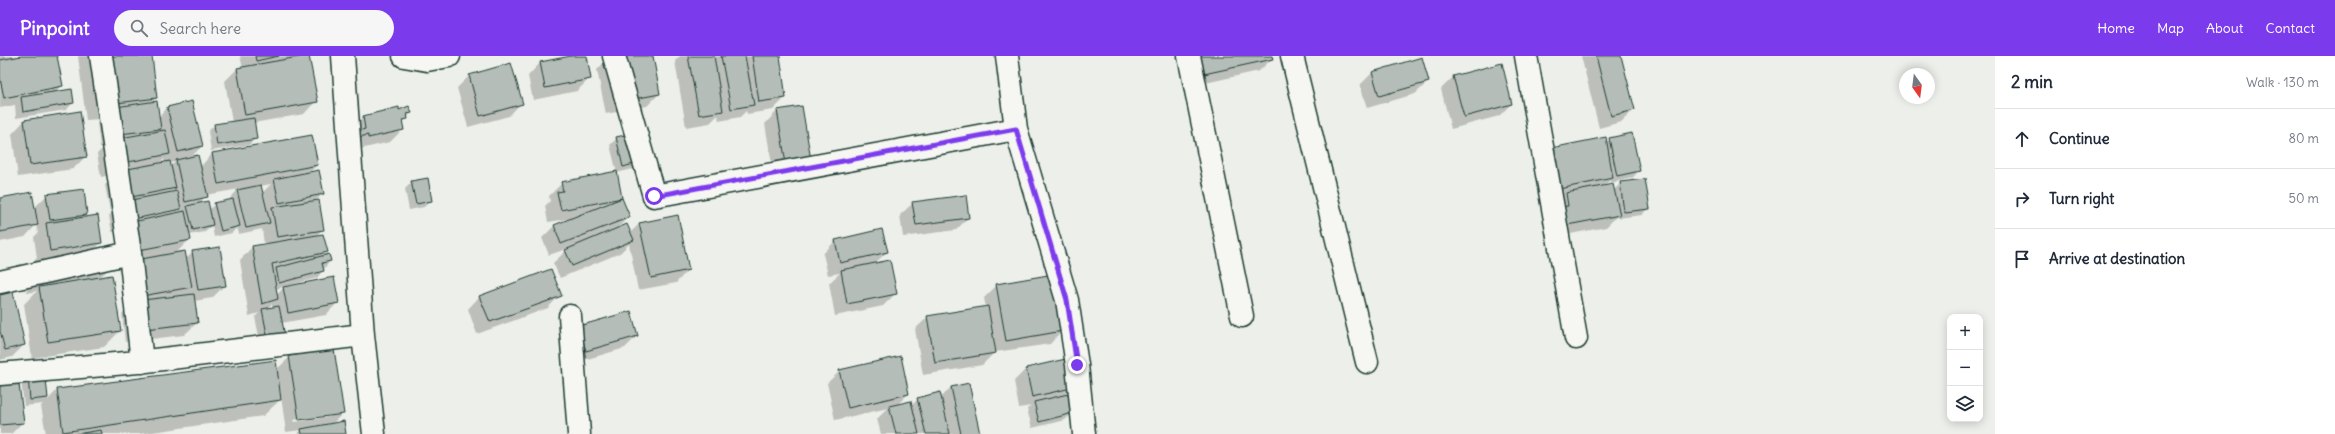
<!DOCTYPE html>
<meta charset="utf-8">
<style>
:root{--surface:#fff;--page:#f6f6f7;--text:#1f2937;--muted:#747a83;--line:#e0e1e3;--accent:#7c3aed}
body{margin:0;font-family:Delius,sans-serif;background:var(--page);color:var(--text)}
.controls{position:absolute;right:12px;bottom:12px;display:grid;overflow:hidden;border-radius:8px;box-shadow:0 2px 10px #0003}
.controls button{width:36px;height:36px;display:grid;place-items:center;padding:0;border:0;border-bottom:1px solid var(--line);background:var(--surface);color:var(--text);font:20px sans-serif}
.compass{position:absolute;left:1899px;top:12px;width:36px;height:36px;border-radius:50%;background:var(--surface);box-shadow:0 2px 10px #0003;rotate:166deg}
.stop{position:absolute;width:12px;height:12px;margin:-9px;border:3px solid #7c3aed;border-radius:50%;background:#fff}
.stop.end{background:#7c3aed;border-color:#fff;box-shadow:0 1px 4px #0008}
.list{margin:0;padding:0;list-style:none}
h2{display:flex;justify-content:space-between;align-items:center;height:52px;margin:0;padding:0 16px;font-size:17px}
h2 small{font-size:13px;font-weight:400;color:var(--muted)}
.list li{display:grid;grid-template-columns:26px 1fr auto;gap:12px;align-items:center;box-sizing:border-box;height:60px;padding:0 16px;border-top:1px solid var(--line)}
.list b{display:block;font-size:15px;white-space:nowrap}
.list em{font-size:13px;font-style:normal;color:var(--muted)}
.icon{flex:none;width:22px;height:22px;fill:none;stroke:currentColor;stroke-width:2;stroke-linecap:round;stroke-linejoin:round}
.map{position:relative;flex:none;width:1995px;height:378px;overflow:hidden}
header{display:flex;align-items:center;gap:24px;box-sizing:border-box;height:56px;padding:0 20px;background:var(--accent);color:#fff}
header strong{font-size:19px}
nav{display:flex;gap:22px;margin-inline-start:auto;font-size:14px}
.search{width:280px;height:36px;background:var(--page);display:flex;align-items:center;gap:10px;box-sizing:border-box;padding:0 14px;border-radius:22px;color:var(--muted);font-size:15px}
main{display:flex}
aside{flex:1;background:var(--surface)}
.map>svg:first-child{display:block}
.shadow{fill:#0003;fill-rule:evenodd}
.building{fill:#b4bdb8;stroke:#1f3d34}
.lines{fill:none;stroke-linecap:round;stroke-linejoin:round}
.street-casing{stroke:#1f3d34;stroke-width:25}
.street{stroke:#f6f6f2;stroke-width:22}
.route{stroke:#7c3aed;stroke-width:5}
</style>
<header>
<strong>Pinpoint</strong>
<div class="search"><svg class="icon" aria-label="search" viewBox="0 0 24 24"><circle cx="10" cy="10" r="6"/><path d="M15 15l6 6"/></svg>Search here</div>
<nav><a>Home</a><a>Map</a><a>About</a><a>Contact</a></nav>
</header>
<main>
<div class="map">
<svg width="1995" height="378" viewBox="0 0 1995 378">
<rect width="100%" height="100%" fill="#edefea"/>
<filter id="ink" filterUnits="userSpaceOnUse"><feTurbulence type="fractalNoise" baseFrequency=".025" numOctaves="2"/><feDisplacementMap in="SourceGraphic" scale="8" xChannelSelector="R" yChannelSelector="G"/><feConvolveMatrix kernelMatrix="1 2 1 2 8 2 1 2 1" color-interpolation-filters="sRGB"/></filter>
<g filter="url(#ink)">
<path class="shadow" d="M0,0H56L62,29L55,36L73,47L66,54L16,62L15,49L0,52Z
M78,0H151L156,42L151,47L159,61L167,52L191,46L202,90L190,102L200,111L212,98L317,109L309,117L323,138L314,146L323,173L316,180L326,195L321,201L330,205L317,222L275,233L276,240L284,231L338,246L326,259L281,267L262,295L255,261L259,257L249,260L240,204L252,191L264,189L262,173L239,178L237,171L232,177L214,181L212,170L205,176L189,179V184L175,198L186,203L193,196L224,230L212,242L194,245L197,267L184,279L125,286L122,258L129,250L116,181L123,174L112,176L109,160L115,154L110,155L105,129L116,118L101,121L97,98L104,91H100L97,66L100,63L86,64ZM164,103L165,107L158,109ZM175,106L170,111V107ZM271,128L262,137L260,130ZM239,133L230,142L231,145L215,148L209,154L199,148L206,139ZM272,248V252L267,253Z
M240,0H301L299,2L316,45L304,58L253,67L256,82L249,89L211,95L208,75L215,69L232,66L225,25L237,13L243,12Z
M576,0H586L590,22L577,35L533,44L528,20L540,7Z
M652,0L659,38L647,50L606,58L597,14L609,1Z
M680,0H779L785,42L773,54L747,58L746,55L740,61L719,65L718,59L710,67L686,71L675,5Z
M1203,0H1271L1272,3L1259,15L1192,30Z
M1581,0H1620L1634,54L1621,66L1599,72Z
M510,9L521,47L509,60L468,71L457,32L469,20Z
M1372,17L1428,26L1415,38L1367,52L1360,29Z
M1453,21L1511,48L1499,60L1451,73L1441,33Z
M777,55L810,103L774,120L765,68Z
M399,56L411,57L402,68L403,73L390,86L356,94L351,73L363,61Z
M24,65L86,100L73,113L18,121L12,78Z
M617,82L640,106L633,113L616,117L621,142L629,161L616,173L630,177L639,168L688,214L676,227L638,234L629,188L620,197L560,222L553,207L569,192L549,199L542,182L554,170L574,162L548,166L545,150L550,145L549,140L562,127L617,117L610,89Z
M1610,83L1639,115L1632,122L1611,127L1610,124L1604,130L1614,134L1621,127L1648,152L1642,159L1618,162L1617,160L1606,171L1550,182L1547,145Z
M412,126L431,144L424,151L409,154L405,133Z
M47,139L86,159L82,163L101,187L96,192L106,190L110,212L99,222L120,275L104,291L32,302L24,248L37,235L27,237L23,215L37,202L34,181L38,177L36,169L25,181L0,186V143L34,152Z
M913,147L968,162L956,174L903,181L900,159Z
M835,185L887,196L874,208L896,237L883,250L835,260L829,227L840,217L828,219L823,198Z
M997,229L1062,275L1050,288L995,296L982,309L923,319L915,273L928,261L986,252L984,242Z
M560,239L548,252L477,278L468,253L480,240Z
M0,240L24,289L12,301L0,304Z
M637,280L625,292L574,307L567,283Z
M290,301L343,357L332,368L345,378H298L301,374L286,376L280,333H278L280,344L263,360L139,378H46L41,350L43,348L24,350L20,316L44,307L48,344L57,334L276,314ZM330,359V361L294,366L293,364Z
M1069,304L1075,331L1068,338L1072,357L1065,364L1032,372L1027,353L1031,350L1019,352L1014,325L1026,313Z
M840,315L908,338L897,349L911,350L918,343H940L951,331L979,378H881L877,363L888,352L835,364L827,327Z
M0,316L23,366L11,378H0Z"/>
<path class="building" d="M21,0H57L63,30L4,42L0,22V4Z
M95,0H152L157,42L101,49Z
M255,0H279L256,5Z
M304,0H309L318,46L245,59L237,12Z
M571,0H587L591,23L545,32L540,6Z
M611,0H653L660,38L618,46Z
M688,0H714L723,55L699,59Z
M721,0H745L754,49L731,53Z
M752,0H780L786,42L759,46Z
M1200,0H1272L1273,3L1204,18Z
M1596,0H1621L1635,54L1611,60Z
M1422,1L1429,26L1379,40L1372,16Z
M511,7L523,48L480,60L469,19Z
M1502,7L1512,48L1464,61L1453,20Z
M72,33L74,47L23,56L21,41Z
M157,45L161,73L112,79L109,52Z
M192,45L203,90L178,96L167,51Z
M409,50L412,57L407,58L408,63L402,64L404,74L368,82V79L355,82L358,75L365,73L363,60L399,51V54Z
M802,50L811,104L786,108L777,54Z
M80,55L87,101L30,109L24,64Z
M254,62L257,83L217,89L214,68Z
M165,74L170,98L113,109L109,84Z
M634,77L641,106L623,111L616,81Z
M1632,77L1640,115L1617,120L1609,82Z
M312,79L318,109L218,128L212,97Z
M1606,81L1613,122L1559,133L1551,92Z
M198,99L208,141L185,146L176,104Z
M170,105L176,132L122,143L117,115Z
M319,114L324,138L279,147L274,123Z
M617,115L622,142L561,154L557,136L563,135L561,126Z
M428,122L432,145L416,148L411,125Z
M1645,123L1650,153L1624,156L1620,126Z
M1613,128L1620,159L1562,170L1559,151L1568,150L1566,137Z
M261,129L270,167L246,172L237,134Z
M84,133L87,159L50,164L46,138Z
M177,135L181,153L125,165L121,146Z
M32,136L38,169L0,176V142Z
M966,139L969,162L916,169L912,146Z
M622,142L630,161L561,188L554,169Z
M233,143L240,170L221,175L214,147Z
M319,144L324,174L277,181L272,151Z
M208,145L213,169L193,174L187,150Z
M185,155L191,184L134,195L128,167Z
M98,159L102,187L50,195L46,167Z
M678,159L689,214L651,222L639,167Z
M627,168L634,184L572,210L565,194Z
M882,173L888,196L840,207L835,184Z
M323,178L328,196L272,208L278,243L262,248L252,190Z
M220,191L226,230L198,234L192,195Z
M185,195L192,231L142,240L136,204Z
M329,198L331,205L322,207L324,215L279,227L276,212Z
M890,204L897,238L847,248L841,214Z
M551,213L562,240L490,266L479,240Z
M1054,218L1063,275L1006,285L996,228Z
M112,219L121,275L48,286L39,231Z
M334,221L339,247L288,257L283,231Z
M13,236L25,289L5,294L0,275V239Z
M194,238L198,267L137,274L134,245Z
M279,250L286,285L269,289L262,253Z
M988,250L996,297L935,307L927,260Z
M631,255L638,280L586,295L579,270Z
M334,293L344,358L299,364L289,300Z
M901,300L909,338L848,352L839,314Z
M1070,302L1076,331L1032,341L1026,312Z
M276,304L281,344L63,376L57,333Z
M44,306L48,342L30,344L27,308Z
M17,313L24,367L0,369V315Z
M969,327L980,378H961L951,331Z
M940,336L950,378H926L917,342Z
M1068,338L1073,357L1039,366L1034,346Z
M911,345L919,378H896L889,350Z
M344,365L346,378H302L301,373Z
M101,374L102,378H76Z"/>
<g class="lines">
<g class="street-casing">
<path id="street" d="M101,0L130,197L142,306
M343,0L363,279L374,378
M404,0L427,4L449,0
M614,0L654,140L1016,73
M1007,0L1016,73L1067,244L1077,309L1084,378
M1189,0L1242,260
M1292,0L1367,306
M1526,0L1576,282
M0,226L130,197
M570,260L579,378
M0,318L138,306L363,279"/>
</g>
<use href="#street" class="street"/>
</g>
</g>
<g class="lines" filter="url(#ink)">
<path class="route" d="M654,140L1016,73L1067,244L1077,309"/>
</g>
</svg>
<div class="controls">
<button>+</button>
<button>−</button>
<button><svg class="icon" aria-label="layers" viewBox="0 0 24 24"><path d="M12 4l9 5-9 5-9-5zM3 14l9 5 9-5"/></svg></button>
</div>
<svg class="compass" viewBox="-18 -18 36 36"><path d="M0-13l5 13h-10z" fill="#e53935"/><path d="M0 13l5-13h-10z" fill="#747a83"/></svg>
<div class="stop" style="left:654px;top:140px"></div>
<div class="stop end" style="left:1077px;top:309px"></div>
</div>
<aside>
<h2>2 min<small>Walk · 130 m</small></h2>
<ul class="list">
<li><svg class="icon" aria-label="ahead" viewBox="0 0 24 24"><path d="M12 20V5M6 11l6-6 6 6"/></svg><div><b>Continue</b></div><em>80 m</em></li>
<li><svg class="icon" aria-label="right" viewBox="0 0 24 24"><path d="M7 20v-9h11M14 6l5 5-5 5"/></svg><div><b>Turn right</b></div><em>50 m</em></li>
<li><svg class="icon" aria-label="arrive" viewBox="0 0 24 24"><path d="M6 21V4h12l-3 4 3 4H6"/></svg><div><b>Arrive at destination</b></div></li>
</ul>
</aside>
</main>
